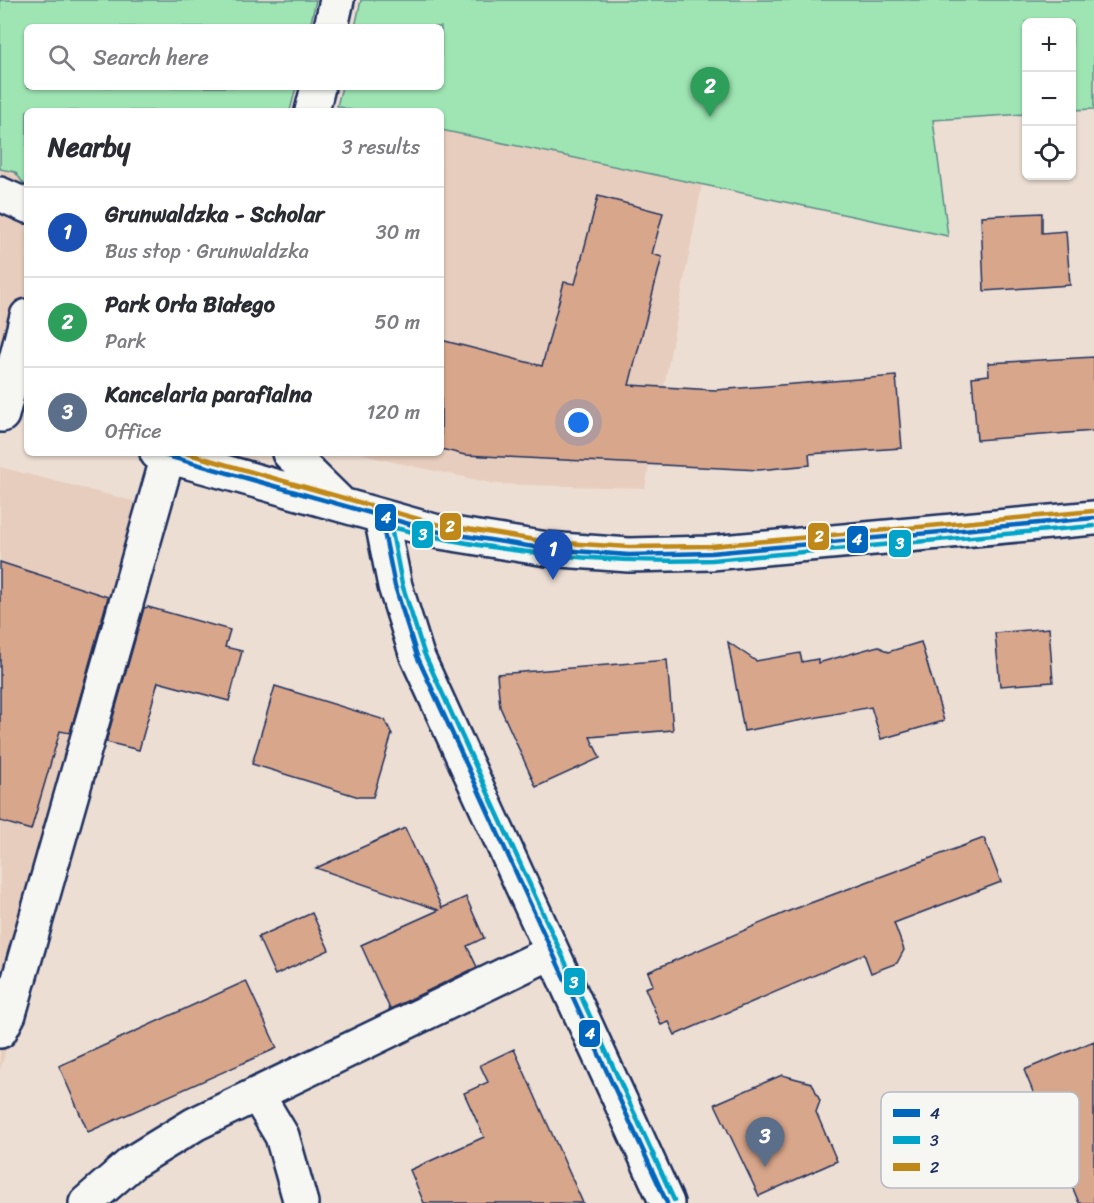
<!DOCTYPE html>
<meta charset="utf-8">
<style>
:root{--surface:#fff;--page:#f2f2f3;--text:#2b2b33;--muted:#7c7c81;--line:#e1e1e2;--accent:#0b8043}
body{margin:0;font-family:Sriracha,sans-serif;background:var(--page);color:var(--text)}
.controls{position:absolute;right:18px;top:18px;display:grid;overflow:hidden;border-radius:9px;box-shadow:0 2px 4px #0004}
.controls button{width:54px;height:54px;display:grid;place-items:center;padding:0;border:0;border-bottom:2px solid var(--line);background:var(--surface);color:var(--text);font:30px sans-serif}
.you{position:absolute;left:579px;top:423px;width:21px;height:21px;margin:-15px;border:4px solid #fff;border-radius:50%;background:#1a73e8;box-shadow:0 0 0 9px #1a73e833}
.badge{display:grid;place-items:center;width:39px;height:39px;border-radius:50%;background:var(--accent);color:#fff;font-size:20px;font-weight:700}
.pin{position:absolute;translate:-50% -50px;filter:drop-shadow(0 2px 3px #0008)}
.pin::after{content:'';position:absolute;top:32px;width:21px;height:18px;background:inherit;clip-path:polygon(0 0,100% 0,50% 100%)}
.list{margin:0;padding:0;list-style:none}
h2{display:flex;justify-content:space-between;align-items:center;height:78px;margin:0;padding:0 24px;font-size:26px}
h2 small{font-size:20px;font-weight:400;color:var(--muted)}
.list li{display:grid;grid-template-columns:39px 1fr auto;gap:18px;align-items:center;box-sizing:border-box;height:90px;padding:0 24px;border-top:2px solid var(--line)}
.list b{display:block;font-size:22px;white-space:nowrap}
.list p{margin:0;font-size:20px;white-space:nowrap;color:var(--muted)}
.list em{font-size:20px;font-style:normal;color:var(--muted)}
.icon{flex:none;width:33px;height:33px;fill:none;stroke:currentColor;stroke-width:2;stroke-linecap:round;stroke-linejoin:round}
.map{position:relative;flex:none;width:1094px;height:1203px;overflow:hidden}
.search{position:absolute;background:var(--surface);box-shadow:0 2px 4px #0004;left:24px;top:24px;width:420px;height:66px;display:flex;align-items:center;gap:15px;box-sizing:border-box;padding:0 21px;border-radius:9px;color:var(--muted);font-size:22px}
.panel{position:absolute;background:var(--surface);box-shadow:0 2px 4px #0004;left:24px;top:108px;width:420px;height:348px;border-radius:9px}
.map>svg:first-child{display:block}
.built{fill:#e7cdbd}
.green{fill:#9ee5b3;stroke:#5c8a88;stroke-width:1.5}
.building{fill:#d8a68b;stroke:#1b2f5e;stroke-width:1.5}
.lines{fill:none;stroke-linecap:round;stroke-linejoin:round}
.minor-casing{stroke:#1b2f5e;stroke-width:38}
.minor{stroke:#f6f6f2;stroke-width:33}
.bus-1-casing{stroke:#f6f6f2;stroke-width:9}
.bus-2-casing{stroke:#f6f6f2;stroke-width:9}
.bus-3-casing{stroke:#f6f6f2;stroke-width:9}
.bus-1{stroke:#0065bd;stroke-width:4.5}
.bus-2{stroke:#01a3c8;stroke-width:4.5}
.bus-3{stroke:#c08818;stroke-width:4.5}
.key{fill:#f6f6f2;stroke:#b4bac6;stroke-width:1.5}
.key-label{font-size:16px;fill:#1b2f5e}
.line-badge{stroke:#f6f6f2;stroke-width:2}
.badge-label{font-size:16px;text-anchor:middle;font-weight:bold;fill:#fff}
</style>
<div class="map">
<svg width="1094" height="1203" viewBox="0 0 1094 1203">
<rect width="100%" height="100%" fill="#edded3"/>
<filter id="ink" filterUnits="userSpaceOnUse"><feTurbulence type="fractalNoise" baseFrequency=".0167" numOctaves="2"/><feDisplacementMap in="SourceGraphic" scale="12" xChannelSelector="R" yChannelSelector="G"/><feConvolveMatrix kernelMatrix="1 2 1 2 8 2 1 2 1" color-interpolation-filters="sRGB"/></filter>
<g filter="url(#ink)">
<path class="built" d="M441,130L702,185L645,488L496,484L375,458L363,453H441Z
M0,169L15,172L27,188V373L0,365Z
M0,467L160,508L0,1071Z"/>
<path class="green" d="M0,0H316L310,27H27V87H296L290,111H27V188L15,172L0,169Z
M361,0H1094V109L1072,110V22H1026V114L933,120L948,236L441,130V111H354L337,106L342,87H441V27H355Z"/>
<path class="building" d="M598,196L663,213L652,254L662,257L629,385L715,390L896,376L902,448L809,454L810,465L759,470L465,455L441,449V340L542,366L564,282L575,284Z
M1042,213V233L1066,231L1070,285L984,291L981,216Z
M1094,357V431L977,440L972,377L989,375L988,363Z
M0,562L108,597L70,733L60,731L31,830L0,821Z
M148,607L230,630L225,647L242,651L229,701L158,682L139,750L106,742L144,608Z
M1049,628L1053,682L1000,686L995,633Z
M728,642L756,661L800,653L802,662L818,659V663L878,646L888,652L921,642L944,721L881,739L871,707L744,731Z
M667,660L673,730L590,737L600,758L536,787L500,707L497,674Z
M275,686L385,720L392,734L373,797H359L252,764Z
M405,828L442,908L466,897L484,938L467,946L477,967L390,1009L361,945L439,910L316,868Z
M984,838L1001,882L894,923L904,950L897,963L871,973L864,954L675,1035L669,1022L661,1025L645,988L653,985L648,972L789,911Z
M312,913L329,950L275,975L258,937Z
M246,981L277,1048L88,1132L59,1066Z
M1094,1041V1203H1079L1024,1070Z
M514,1049L583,1203H424L410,1170L484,1137L464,1093L488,1082L480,1065Z
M782,1075L812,1083L820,1101L816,1112L837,1161L759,1196L715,1104Z"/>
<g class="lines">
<g class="minor-casing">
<path id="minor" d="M331,27L337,0
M312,111L318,87
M0,194L27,206
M2,415L27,316
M157,453L434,531L547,549L629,555L711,553L1094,518
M289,453L338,501
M381,517L395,586L417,656L667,1203
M0,1031L9,1014L168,456L172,453
M258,1096L282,1136L301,1203
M86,1203L133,1162L195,1124L552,952"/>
</g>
<use href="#minor" class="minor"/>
<g class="bus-1-casing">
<path id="bus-1" d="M157,453L434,531L547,549L629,555L711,553L1094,518
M381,517L395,586L417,656L667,1203"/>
</g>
<g class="bus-2-casing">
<path id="bus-2" d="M674,1200L424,653L402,584L391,527C497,553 603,564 712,560L1094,526"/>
</g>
<g class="bus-3-casing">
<path id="bus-3" d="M185,453L436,524L548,542L629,547L711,546L1093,511"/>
</g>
<use href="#bus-1" class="bus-1"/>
<use href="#bus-2" class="bus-2"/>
<use href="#bus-3" class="bus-3"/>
</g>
</g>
<rect x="881" y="1092" width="198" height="96" rx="9" class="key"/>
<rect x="893" y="1109" width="27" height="8" fill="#0065bd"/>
<rect x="893" y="1136" width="27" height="8" fill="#01a3c8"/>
<rect x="893" y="1163" width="27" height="8" fill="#c08818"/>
<g class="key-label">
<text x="930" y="1119">4</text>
<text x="930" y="1146">3</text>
<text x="930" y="1173">2</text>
</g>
<g class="line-badge">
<rect x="374" y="503" width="23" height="29" rx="6" fill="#0065bd"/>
<rect x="439" y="512" width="23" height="29" rx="6" fill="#c08818"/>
<rect x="411" y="520" width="23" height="29" rx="6" fill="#01a3c8"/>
<rect x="807" y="522" width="23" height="29" rx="6" fill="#c08818"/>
<rect x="846" y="525" width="23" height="29" rx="6" fill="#0065bd"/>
<rect x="888" y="529" width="24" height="29" rx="6" fill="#01a3c8"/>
<rect x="563" y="967" width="23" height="29" rx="6" fill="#01a3c8"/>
<rect x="578" y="1019" width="23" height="29" rx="6" fill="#0065bd"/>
</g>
<g class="badge-label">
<text x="386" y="523">4</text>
<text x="450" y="532">2</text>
<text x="423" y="540">3</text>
<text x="819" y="542">2</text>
<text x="857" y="545">4</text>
<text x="900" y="549">3</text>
<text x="574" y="988">3</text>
<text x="590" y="1039">4</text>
</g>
</svg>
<div class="controls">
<button>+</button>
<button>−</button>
<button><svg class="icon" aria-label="locate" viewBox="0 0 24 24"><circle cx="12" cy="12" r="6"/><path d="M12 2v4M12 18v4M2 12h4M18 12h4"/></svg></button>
</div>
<div class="you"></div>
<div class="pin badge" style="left:553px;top:580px;background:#1a4fb4">1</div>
<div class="pin badge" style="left:710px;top:117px;background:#2e9e5b">2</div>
<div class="pin badge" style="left:765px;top:1167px;background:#5c6f8a">3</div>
<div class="search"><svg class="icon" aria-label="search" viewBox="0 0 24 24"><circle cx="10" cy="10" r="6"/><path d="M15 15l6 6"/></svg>Search here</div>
<section class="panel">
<h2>Nearby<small>3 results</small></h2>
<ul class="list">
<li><span class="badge" style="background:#1a4fb4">1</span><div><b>Grunwaldzka - Scholar</b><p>Bus stop · Grunwaldzka</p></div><em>30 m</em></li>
<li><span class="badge" style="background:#2e9e5b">2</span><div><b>Park Orła Białego</b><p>Park</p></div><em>50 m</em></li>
<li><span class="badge" style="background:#5c6f8a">3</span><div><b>Kancelaria parafialna</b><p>Office</p></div><em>120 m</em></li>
</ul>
</section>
</div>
